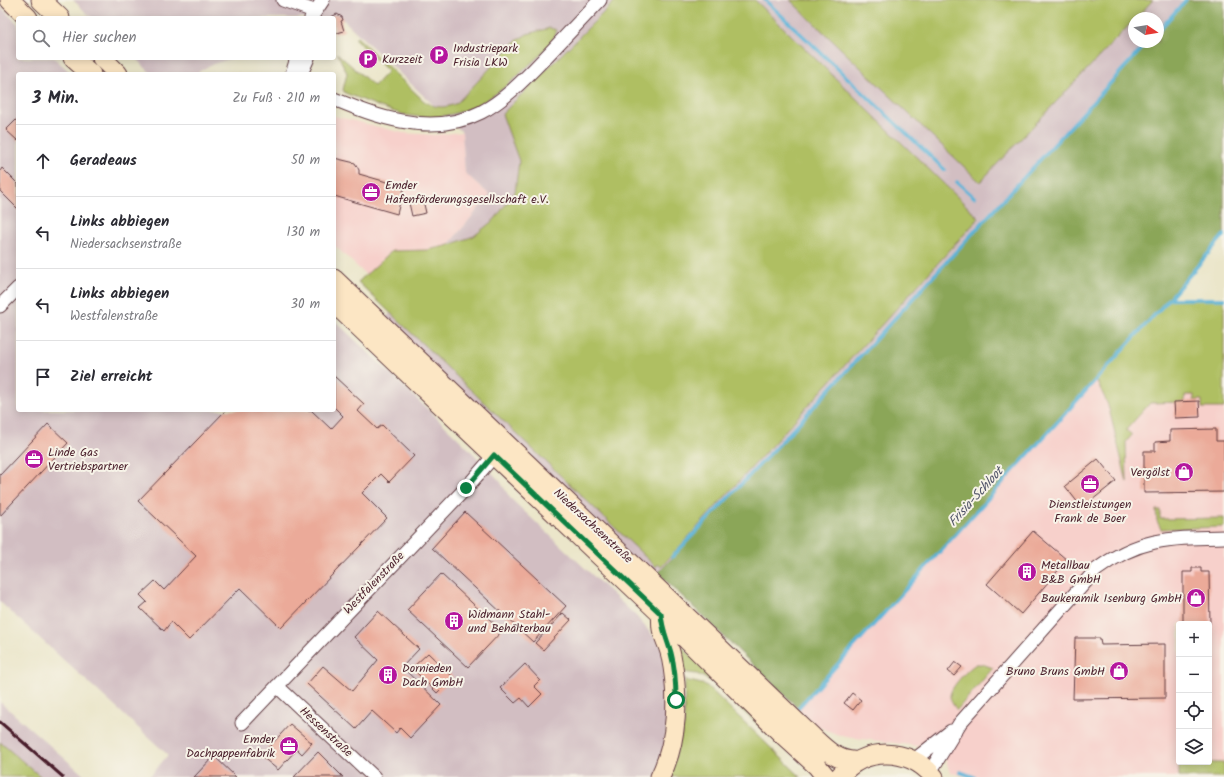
<!DOCTYPE html>
<html lang="de">
<meta charset="utf-8">
<style>
:root{--surface:#fff;--page:#f7f7f7;--text:#2b2b33;--muted:#7c7c81;--line:#e1e1e2}
body{margin:0;font-family:Kalam,sans-serif;background:var(--page);color:var(--text)}
.controls{position:absolute;right:12px;bottom:12px;display:grid;overflow:hidden;border-radius:4px;box-shadow:0 2px 10px #0003}
.controls button{width:36px;height:36px;display:grid;place-items:center;padding:0;border:0;border-bottom:1px solid var(--line);background:var(--surface);color:var(--text);font:20px sans-serif}
.compass{position:absolute;left:1128px;top:12px;width:36px;height:36px;border-radius:50%;background:var(--surface);box-shadow:0 2px 10px #0003;rotate:102deg}
.stop{position:absolute;width:12px;height:12px;margin:-9px;border:3px solid #0b8043;border-radius:50%;background:#fff}
.stop.end{background:#0b8043;border-color:#fff;box-shadow:0 1px 4px #0008}
.list{margin:0;padding:0;list-style:none}
h2{display:flex;justify-content:space-between;align-items:center;height:52px;margin:0;padding:0 16px;font-size:17px}
h2 small{font-size:13px;font-weight:400;color:var(--muted)}
.list li{display:grid;grid-template-columns:26px 1fr auto;gap:12px;align-items:center;box-sizing:border-box;height:72px;padding:0 16px;border-top:1px solid var(--line)}
.list b{display:block;font-size:15px;white-space:nowrap}
.list p{margin:0;font-size:13px;white-space:nowrap;color:var(--muted)}
.list em{font-size:13px;font-style:normal;color:var(--muted)}
.icon{flex:none;width:22px;height:22px;fill:none;stroke:currentColor;stroke-width:2;stroke-linecap:round;stroke-linejoin:round}
.map{position:relative;flex:none;width:1224px;height:777px;overflow:hidden}
.search{position:absolute;background:var(--surface);box-shadow:0 2px 10px #0003;left:16px;top:16px;width:320px;height:44px;display:flex;align-items:center;gap:10px;box-sizing:border-box;padding:0 14px;border-radius:4px;color:var(--muted);font-size:15px}
.panel{position:absolute;background:var(--surface);box-shadow:0 2px 10px #0003;left:16px;top:72px;width:320px;height:340px;border-radius:4px}
.map>svg:first-child{display:block}
.built{fill:#f7d0cb;fill-rule:evenodd}
.industrial{fill:#d2bec2}
.green{fill:#afbf62;stroke:#7c6f46}
.forest{fill:#8ba658;stroke:#6a6242}
.lines{fill:none;stroke-linecap:round;stroke-linejoin:round}
.stream{stroke:#5cb4d9;stroke-width:3.5}
.building{fill:#ebaa99}
.street-casing{stroke:#623d43;stroke-width:15}
.secondary-casing{stroke:#623d43;stroke-width:21}
.street{stroke:#fff;stroke-width:13}
.secondary{stroke:#fce6c4;stroke-width:19}
.rail{stroke:#4a1f2b;stroke-width:3}
.route{stroke:#0b8043;stroke-width:5}
.labels{text-anchor:middle;dominant-baseline:central;stroke-width:4;stroke-linejoin:round;paint-order:stroke}
.poi-label{font-size:12px;fill:#4a1f2b;stroke:#f7f3e8;text-anchor:start}
.street-label{font-size:12px;fill:#4a1f2b;stroke:#f7f3e8}
.water-label{font-size:13px;font-style:italic;fill:#505368;stroke:#f7f3e8}
</style>
<div class="map">
<svg width="1224" height="777" viewBox="0 0 1224 777">
<rect width="100%" height="100%" fill="#f7f3e8"/>
<filter id="ink" filterUnits="userSpaceOnUse"><feTurbulence type="fractalNoise" baseFrequency=".025" numOctaves="2"/><feDisplacementMap in="SourceGraphic" scale="8" xChannelSelector="R" yChannelSelector="G"/><feConvolveMatrix kernelMatrix="1 2 1 2 8 2 1 2 1" color-interpolation-filters="sRGB"/></filter>
<filter id="wash" filterUnits="userSpaceOnUse"><feTurbulence type="fractalNoise" baseFrequency=".012" numOctaves="4" result="noise"/><feDisplacementMap in="SourceGraphic" scale="16" xChannelSelector="R" yChannelSelector="G"/><feGaussianBlur stdDeviation="0.9" result="paint"/><feColorMatrix in="noise" values="0 0 0 0 0 0 0 0 0 0 0 0 0 0 0 0 0 1.4 0 .05"/><feComposite in="paint" operator="in"/></filter>
<g filter="url(#wash)">
<rect width="100%" height="100%" fill="#ebe6ca"/>
<path class="built" d="M334,116L403,133L435,135L462,132L465,173L490,195L398,305L334,245Z
M1169,299H1224V777H970L950,773L946,760L926,743L917,746L841,736L819,727L809,719L798,708ZM1179,624H1209V762H1179Z"/>
<path class="industrial" d="M73,0H1186L1158,31V18H1134V42H1148L785,438L644,587L373,331L398,305L490,195L465,173L462,132L337,14L329,18H92Z
M0,6L18,24V58H54L72,74H18V410H334V320L464,444L500,481L510,498L636,616L659,643L674,670L660,777H149L168,755L0,602Z
M135,58H233L210,65L195,74H152Z
M0,702L86,777H0Z"/>
<path class="green" d="M616,0H755L979,218L661,567L658,564L656,567L358,282L392,251L427,250L446,246L474,236L495,219L515,192L519,161L502,114Z
M790,0H1153L980,182Z
M550,28L557,30C552,46 536,58 525,69C492,102 450,126 402,114C383,109 364,100 345,93L343,90L347,73L337,53L374,86L388,71L355,39L357,37L424,101C434,108 445,109 457,103L516,41L527,34Z
M1169,299H1224V408H1202V400H1194V395H1185V402L1150,403L1126,430L1132,435L1126,442L1127,482L1108,405L1096,379Z
M1156,510H1160V519L1224,518V527L1161,529L1157,521Z
M675,640L774,736L771,737L711,681L697,674L681,672Z
M976,664H982L993,668L957,710C954,706 950,701 950,696C950,687 969,668 976,664Z
M685,680L706,685L801,777H669L684,725Z
M0,742L41,777H0Z
M1179,762L1224,763V777H1179Z"/>
<path class="forest" d="M1186,0H1224V235L1169,299L798,708L658,573L785,438L1148,42H1158V31Z"/>
<g class="lines">
<path class="stream" d="M765,0L945,170
M1158,31L1186,0
M957,182L974,197
M1224,235L1169,299H1224
M672,557L785,438L1148,42
M798,708L1169,299
M960,772L974,777"/>
</g>
<g id="blocks">
<path class="building" d="M337,14L342,17L343,20L341,21L344,31L334,34V18H329Z
M18,118V141L6,130Z
M334,158L355,163L359,170V174L404,187L397,214L334,196Z
M2,168L18,184V209L0,191V171Z
M423,200L426,213L412,216L409,203Z
M334,376L364,404L358,411L377,429L382,425L414,456L389,482L381,474L362,493L387,518L281,628L240,588L189,640L171,622L164,631L140,608L147,602L140,595L155,581L164,590L196,556L138,501L226,410H311L331,429L343,416L334,407Z
M1199,401L1200,417L1175,418L1174,402Z
M48,424L68,443L0,516V475Z
M1216,429V441H1224V492L1144,493V451H1155V442L1170,441V430Z
M1098,459L1116,481L1082,508L1065,486Z
M465,512L566,606L533,642L432,548Z
M1033,531L1067,560L1021,614L987,584Z
M1192,568H1201V572H1209L1210,624H1183V572H1192Z
M441,574L502,631L468,667L407,610Z
M378,611L419,649L402,667L441,705L410,738L400,728L396,733L372,711L356,729L307,684L323,666L352,691L378,660L354,637Z
M563,613L571,620L543,650L535,643Z
M1075,638H1100L1101,645L1165,644V698L1073,699Z
M428,653L453,677L437,693L412,668Z
M955,662L962,667L954,676L948,671Z
M525,664L540,680L534,686L542,694L529,707L521,698L515,703L500,688Z
M852,693L861,700L853,710L844,703Z
M290,724L312,743L302,754L297,749L278,770L261,756Z
M318,752L343,777H294Z
M214,756L236,777H194Z"/>
</g>
</g>
<g filter="url(#ink)">
<use href="#blocks" fill-opacity="0" stroke="#623d43" stroke-width="1"/>
<g class="lines">
<g class="street-casing">
<path id="street" d="M283,0L314,11
M311,18L323,0
M292,74L297,58
M301,74L308,58
M334,99C356,108 378,117 401,121C468,134 500,105 543,60C562,40 581,20 600,0
M0,306L18,288
M277,686L374,777
M242,723L466,488L499,450
M914,760L951,731
M930,772L960,723L1096,570C1140,537 1172,538 1224,537"/>
</g>
<g class="secondary-casing">
<path id="secondary" d="M10,0L28,18
M41,0L60,18
M73,58L91,74
M102,58L118,74
M334,279L805,730C821,744 835,763 858,761
M334,303L661,614L781,733L817,766L826,777
M660,777C678,741 679,695 671,656C669,646 664,638 662,629C661,624 662,619 661,614
M839,777C864,746 909,747 934,777"/>
</g>
<use href="#street" class="street"/>
<use href="#secondary" class="secondary"/>
<path class="rail" d="M0,722L63,777"/>
</g>
</g>
<g class="lines" filter="url(#ink)">
<path class="route" d="M466,488L494,455L661,614C662,630 667,638 671,653C675,668 676,684 676,700"/>
</g>
<defs>
<g id="parking-disc" transform="scale(1)"><circle r="9.5" fill="#b5179e" stroke="#f7f3e8"/><path d="M-3.5-5.5H1a3.5 3.5 0 0 1 0 7H-1V5.5H-3.5ZM-1-3.4V-.6H.8a1.4 1.4 0 0 0 0-2.8Z" fill="#fff"/></g>
<g id="office-disc" transform="scale(1)"><circle r="9.5" fill="#b5179e" stroke="#f7f3e8"/><path d="M-6-3h4V-5.5h4V-3h4V5H-6ZM-1-4.5V-3h2v-1.5ZM-6 0V1H6V0Z" fill="#fff"/></g>
<g id="shop-disc" transform="scale(1)"><circle r="9.5" fill="#b5179e" stroke="#f7f3e8"/><path d="M-5-2.5h2.3a2.7 3.5 0 0 1 5.4 0H5L5.5 6h-11ZM-1.5-2.5h3a1.5 2.3 0 0 0-3 0Z" fill="#fff"/></g>
<g id="building-disc" transform="scale(1)"><circle r="9.5" fill="#b5179e" stroke="#f7f3e8"/><path d="M-4-6H4V6H1V3H-1V6H-4ZM-2.5-4.3h1.7v1.8h-1.7ZM.8-4.3h1.7v1.8H.8ZM-2.5-1h1.7V.8h-1.7ZM.8-1h1.7V.8H.8Z" fill="#fff"/></g>
</defs>
<g fill-rule="evenodd">
<use href="#parking-disc" x="439" y="55"/>
<use href="#parking-disc" x="368" y="59"/>
<use href="#office-disc" x="371" y="192"/>
<use href="#office-disc" x="34" y="459"/>
<use href="#shop-disc" x="1184" y="472"/>
<use href="#office-disc" x="1090" y="484"/>
<use href="#building-disc" x="1027" y="572"/>
<use href="#shop-disc" x="1196" y="598"/>
<use href="#building-disc" x="454" y="621"/>
<use href="#shop-disc" x="1119" y="671"/>
<use href="#building-disc" x="388" y="675"/>
<use href="#office-disc" x="289" y="746"/>
</g>
<g class="labels">
<g class="poi-label">
<text x="453" y="48">Industriepark<tspan x="453" dy="14">Frisia LKW</tspan></text>
<text x="382" y="59">Kurzzeit</text>
<text x="385" y="185">Emder<tspan x="385" dy="14">Hafenförderungsgesellschaft e.V.</tspan></text>
<text x="48" y="452">Linde Gas<tspan x="48" dy="14">Vertriebspartner</tspan></text>
<text x="1170" y="472" text-anchor="end">Vergölst</text>
<text x="1090" y="504" text-anchor="middle">Dienstleistungen<tspan x="1090" dy="14">Frank de Boer</tspan></text>
<text x="1041" y="565">Metallbau<tspan x="1041" dy="14">B&amp;B GmbH</tspan></text>
<text x="1182" y="598" text-anchor="end">Baukeramik Isenburg GmbH</text>
<text x="468" y="614">Widmann Stahl-<tspan x="468" dy="14">und Behälterbau</tspan></text>
<text x="402" y="668">Dornieden<tspan x="402" dy="14">Dach GmbH</tspan></text>
<text x="1105" y="671" text-anchor="end">Bruno Bruns GmbH</text>
<text x="275" y="739" text-anchor="end">Emder<tspan x="275" dy="14">Dachpappenfabrik</tspan></text>
</g>
<g class="street-label">
<text transform="translate(593 526) rotate(43)">Niedersachsenstraße</text>
<text transform="translate(374 583) rotate(-46)">Westfalenstraße</text>
<text transform="translate(326 732) rotate(43)">Hessenstraße</text>
</g>
<g class="water-label">
<text transform="translate(976 497) rotate(-48)">Frisia-Schloot</text>
</g>
</g>
</svg>
<div class="controls">
<button>+</button>
<button>−</button>
<button><svg class="icon" aria-label="locate" viewBox="0 0 24 24"><circle cx="12" cy="12" r="6"/><path d="M12 2v4M12 18v4M2 12h4M18 12h4"/></svg></button>
<button><svg class="icon" aria-label="layers" viewBox="0 0 24 24"><path d="M12 4l9 5-9 5-9-5zM3 14l9 5 9-5"/></svg></button>
</div>
<svg class="compass" viewBox="-18 -18 36 36"><path d="M0-13l5 13h-10z" fill="#e53935"/><path d="M0 13l5-13h-10z" fill="#7c7c81"/></svg>
<div class="stop" style="left:676px;top:700px"></div>
<div class="stop end" style="left:466px;top:488px"></div>
<div class="search"><svg class="icon" aria-label="search" viewBox="0 0 24 24"><circle cx="10" cy="10" r="6"/><path d="M15 15l6 6"/></svg>Hier suchen</div>
<section class="panel">
<h2>3 Min.<small>Zu Fuß · 210 m</small></h2>
<ul class="list">
<li><svg class="icon" aria-label="ahead" viewBox="0 0 24 24"><path d="M12 20V5M6 11l6-6 6 6"/></svg><div><b>Geradeaus</b></div><em>50 m</em></li>
<li><svg class="icon" aria-label="left" viewBox="0 0 24 24"><path d="M17 20v-9H6M10 6l-5 5 5 5"/></svg><div><b>Links abbiegen</b><p>Niedersachsenstraße</p></div><em>130 m</em></li>
<li><svg class="icon" aria-label="left" viewBox="0 0 24 24"><path d="M17 20v-9H6M10 6l-5 5 5 5"/></svg><div><b>Links abbiegen</b><p>Westfalenstraße</p></div><em>30 m</em></li>
<li><svg class="icon" aria-label="arrive" viewBox="0 0 24 24"><path d="M6 21V4h12l-3 4 3 4H6"/></svg><div><b>Ziel erreicht</b></div></li>
</ul>
</section>
</div>
